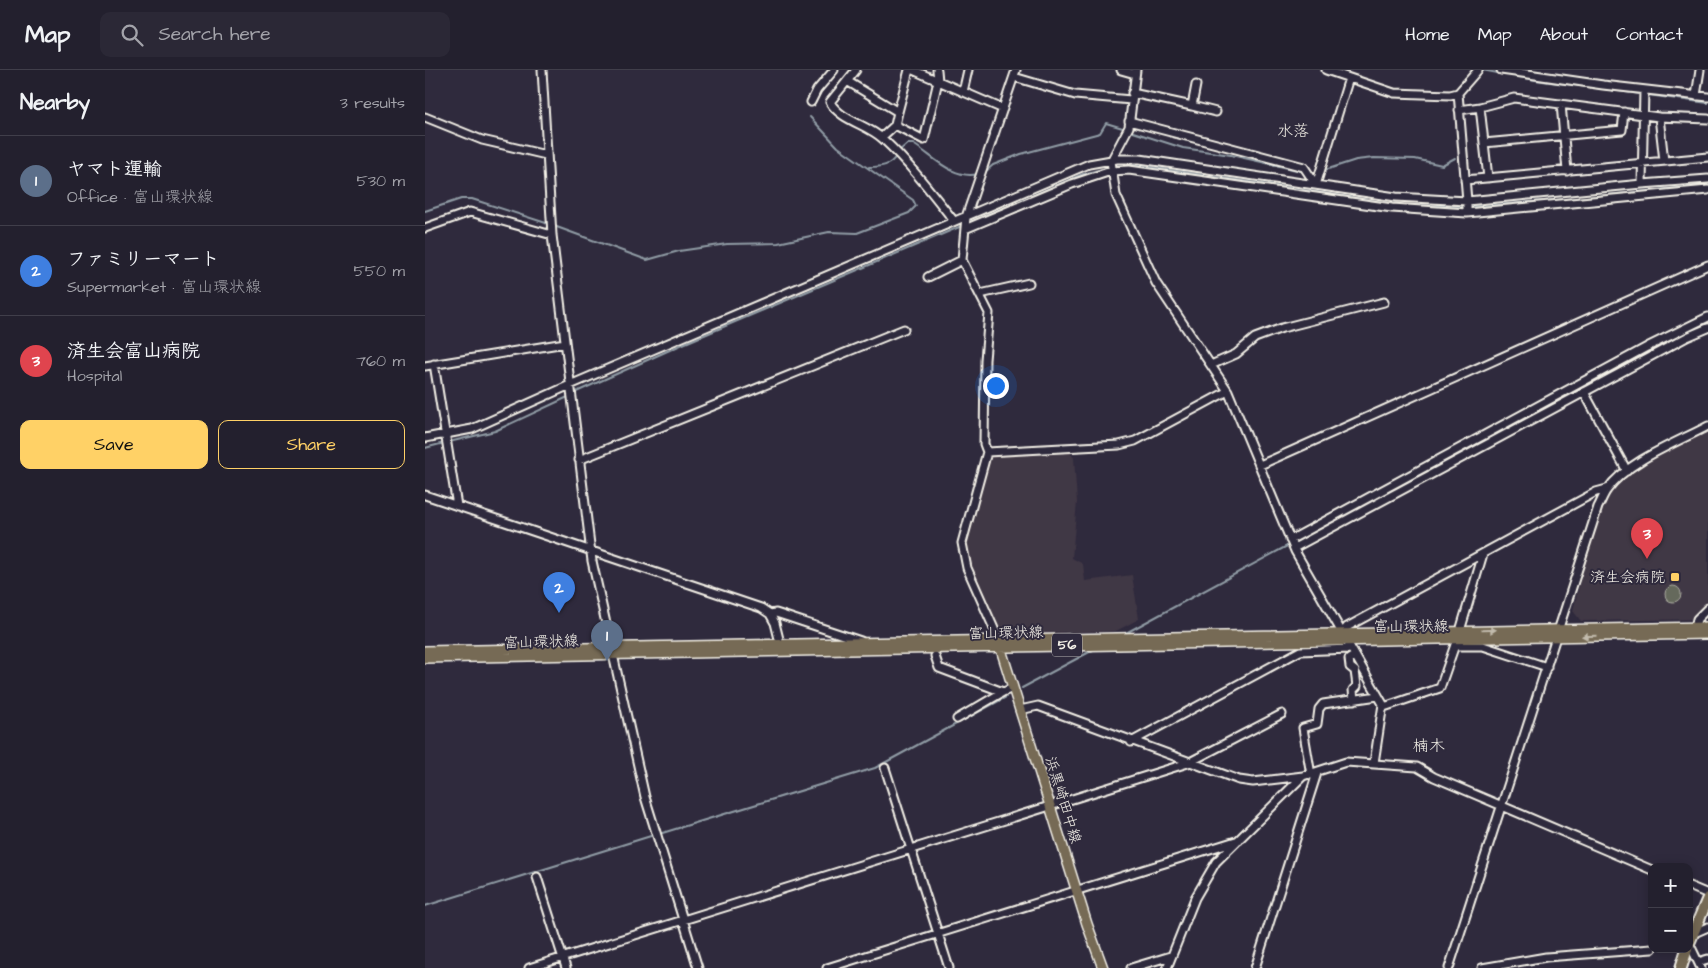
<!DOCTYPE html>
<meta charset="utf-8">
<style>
:root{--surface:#23202e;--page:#2b2836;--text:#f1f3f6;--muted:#a3a3aa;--line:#403e4a;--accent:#ffd166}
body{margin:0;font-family:"Architects Daughter","Klee One",sans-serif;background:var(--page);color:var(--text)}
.controls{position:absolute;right:15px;bottom:15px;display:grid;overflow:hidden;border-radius:10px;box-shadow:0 2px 12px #0003}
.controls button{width:45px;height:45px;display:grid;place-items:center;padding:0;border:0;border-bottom:1px solid var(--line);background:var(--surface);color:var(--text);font:25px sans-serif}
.you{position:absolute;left:570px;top:315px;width:18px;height:18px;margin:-12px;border:4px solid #fff;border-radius:50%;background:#1a73e8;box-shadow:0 0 0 8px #1a73e833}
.badge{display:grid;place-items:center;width:32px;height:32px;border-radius:50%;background:var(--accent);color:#fff;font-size:16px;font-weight:700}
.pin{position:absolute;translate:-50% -41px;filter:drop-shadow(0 1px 2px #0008)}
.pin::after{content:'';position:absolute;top:26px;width:18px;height:15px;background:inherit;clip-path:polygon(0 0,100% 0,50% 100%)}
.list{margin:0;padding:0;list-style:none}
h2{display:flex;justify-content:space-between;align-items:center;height:65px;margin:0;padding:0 20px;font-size:21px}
h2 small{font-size:16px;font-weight:400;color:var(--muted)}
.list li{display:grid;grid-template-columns:32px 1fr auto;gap:15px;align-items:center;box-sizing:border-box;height:90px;padding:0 20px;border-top:1px solid var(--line)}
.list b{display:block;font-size:19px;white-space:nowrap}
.list p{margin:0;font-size:16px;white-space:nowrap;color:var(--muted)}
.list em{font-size:16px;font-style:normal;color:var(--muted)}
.actions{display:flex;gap:10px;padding:15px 20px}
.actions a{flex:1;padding:11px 0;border:1px solid var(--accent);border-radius:10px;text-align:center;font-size:18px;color:var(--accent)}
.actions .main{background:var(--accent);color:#111}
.icon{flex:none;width:28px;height:28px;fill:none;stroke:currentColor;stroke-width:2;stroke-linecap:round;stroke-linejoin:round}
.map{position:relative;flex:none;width:1283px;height:898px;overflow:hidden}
header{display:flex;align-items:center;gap:30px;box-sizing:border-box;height:70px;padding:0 25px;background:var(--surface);border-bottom:1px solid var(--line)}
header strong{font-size:24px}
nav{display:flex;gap:28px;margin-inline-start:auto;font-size:18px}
.search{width:350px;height:45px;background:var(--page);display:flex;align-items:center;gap:12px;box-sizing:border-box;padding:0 18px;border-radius:10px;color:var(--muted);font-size:19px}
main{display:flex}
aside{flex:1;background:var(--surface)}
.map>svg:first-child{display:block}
.built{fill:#413745}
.green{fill:#65695b;stroke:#acada2}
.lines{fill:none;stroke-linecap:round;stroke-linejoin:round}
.stream{stroke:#909ca5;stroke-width:2}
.minor-casing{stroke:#f4f1e8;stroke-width:11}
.major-casing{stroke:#f4f1e8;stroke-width:12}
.highway-casing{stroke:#f4f1e8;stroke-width:14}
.minor{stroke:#2f2a3d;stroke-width:7}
.major{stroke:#766a54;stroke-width:9}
.highway{stroke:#766a54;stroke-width:10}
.oneway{fill:#c2bbad}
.poi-dot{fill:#ffd166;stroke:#2f2a3d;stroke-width:2}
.labels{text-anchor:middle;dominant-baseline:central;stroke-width:4;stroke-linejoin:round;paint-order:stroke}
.shield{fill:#2f2a3d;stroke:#b9b5b5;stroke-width:1}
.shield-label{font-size:14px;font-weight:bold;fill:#f4f1e8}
.poi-label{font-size:15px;fill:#f4f1e8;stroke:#2f2a3d;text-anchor:end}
.street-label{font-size:15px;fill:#f4f1e8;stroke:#2f2a3d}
.neighbourhood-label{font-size:16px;fill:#f4f1e8;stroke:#2f2a3d}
</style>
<header>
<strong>Map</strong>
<div class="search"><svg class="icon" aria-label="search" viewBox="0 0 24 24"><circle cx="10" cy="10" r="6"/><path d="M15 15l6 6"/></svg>Search here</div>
<nav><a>Home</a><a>Map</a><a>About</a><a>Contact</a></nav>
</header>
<main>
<aside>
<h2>Nearby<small>3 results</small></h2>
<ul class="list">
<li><span class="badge" style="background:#5c6f8a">1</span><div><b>ヤマト運輸</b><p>Office · 富山環状線</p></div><em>530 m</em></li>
<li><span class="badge" style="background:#3f7fe0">2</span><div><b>ファミリーマート</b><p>Supermarket · 富山環状線</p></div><em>550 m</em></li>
<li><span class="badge" style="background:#e0444e">3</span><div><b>済生会富山病院</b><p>Hospital</p></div><em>760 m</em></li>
</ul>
<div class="actions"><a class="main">Save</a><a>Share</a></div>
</aside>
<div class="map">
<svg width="1283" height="898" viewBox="0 0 1283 898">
<rect width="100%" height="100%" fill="#2f2a3d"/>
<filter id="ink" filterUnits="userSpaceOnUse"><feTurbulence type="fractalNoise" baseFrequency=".02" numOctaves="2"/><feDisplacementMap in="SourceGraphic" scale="10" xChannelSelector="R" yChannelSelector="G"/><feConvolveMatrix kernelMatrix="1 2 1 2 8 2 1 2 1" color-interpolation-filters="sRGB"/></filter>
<g filter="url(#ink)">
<path class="built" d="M1283,356V549L1156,551L1148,541L1173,437L1198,404Z
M645,382L649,388L652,432L647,488L658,494L660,511L707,505L714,549L691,561L582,564L575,560L542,485V469L565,386Z"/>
<path class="green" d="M1240 524a8 8 0 1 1 16 0a8 8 0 1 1-16 0Z"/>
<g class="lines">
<path class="stream" d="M1057,0L1110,10L1283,33
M705,61L758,78L806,85L880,102
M474,81L482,74H488C507,85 527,110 553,104
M690,96L712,95L978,135L1040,136
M444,97C457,97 465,96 472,85
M897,101L931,90L949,88L990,89L1017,95L1030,88
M560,102L568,95L596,84L675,63L681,53L701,59
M1044,137L1131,130L1283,115
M0,141L36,129H47L124,154
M543,153L658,104L685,97
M129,156L222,190L254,181L302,174L353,173L404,162L432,163L484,143L491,136L488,130L413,77L385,47
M1267,259L1283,252
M149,323L258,274L539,155
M24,372L70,361L145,326
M0,378L19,373
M868,473L1249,267
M699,564L864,475
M597,618L670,579
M234,764L450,698L581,627
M0,836L229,765"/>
<g class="minor-casing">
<path id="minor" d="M117,0L127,165L167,491L220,727L273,898
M431,0L405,32C416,51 442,54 458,69C485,94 507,123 529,151
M488,0L578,39
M591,0L541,147L537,190L564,243L560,290L559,374L562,382L694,375L710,371L803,321
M696,0L710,4
M711,0L704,57L686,91L691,125L731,213L803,321L870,481L958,634L949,693
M901,0L969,23L1025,25L1033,23L1053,0
M1076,0L1178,15L1283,27
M589,7L650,25L706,30
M422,11L473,42L484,0
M1219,20L1217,114L1283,109
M538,22L543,0
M707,23L767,36L771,15
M1271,26L1275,0
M386,32L392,20L409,0
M1136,34L1142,101
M767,36L791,42
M1055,37L1063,108
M1034,40L1055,37L1089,28L1234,47L1283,49
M0,47L57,70L121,85
M1234,47L1239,91
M704,51L879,97L891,115L924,8
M470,55L499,70L513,11L512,0
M457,67L470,55L473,42
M1059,73L1197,60L1199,42
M1040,110L1283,87
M1217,114L1042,131V143L1283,120
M0,158L45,142L127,165
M540,159L647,114L686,101L704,100L967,138L1042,143
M503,207L537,190
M555,224L604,213
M9,294L32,436
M786,295L811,284L830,268L857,258L959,232
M0,296L140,273
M1159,322L1202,401
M0,368L47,359L145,315L664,94L692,89H715L971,127L1042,131L1033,23
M562,382L537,473L542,498L574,570
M154,390L479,259
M835,395L1283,195
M0,425L336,538L345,544L351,543L436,571
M865,470L1222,277L1283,247
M869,478L1262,267L1283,258
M345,544L350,553L355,573
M1035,561L1058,484
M1269,561L1272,549L1283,538
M916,564L922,557L1171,422L1182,419
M1030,576H1058L1122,597
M510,586L514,598L578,622L588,618
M929,586L924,589L925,597L930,601L932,616L928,620L929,630
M959,637L1015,618L1032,569
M595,640L613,636L814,710L828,712L878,706L921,692L992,697L1009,707L1227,800
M532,649L578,622
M706,672L875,581L925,579
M460,698L524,898
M886,705L878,658L892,654L894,639L898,634L953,626
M112,807L141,898
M1264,816L1283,824
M1267,864L1283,857
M1264,873L1276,898
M1273,892L1283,889
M104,898L763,693L857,644
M402,898L814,770
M706,898L746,886
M742,898L770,828L791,792L878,706
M830,898L892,703
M1024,898L1173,437C1176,432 1178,425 1182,420C1202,391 1253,372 1283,356
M1057,898L1121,887L1227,879"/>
</g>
<g class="major-casing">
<path id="major" d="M574,573L662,854L678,898
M0,581L1283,557
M0,588L1283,564"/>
</g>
<g class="highway-casing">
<path id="highway" d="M1264,873L1283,828
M1256,898L1262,879"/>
</g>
<use href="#minor" class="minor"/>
<use href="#major" class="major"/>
<use href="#highway" class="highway"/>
</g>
<defs><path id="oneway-solid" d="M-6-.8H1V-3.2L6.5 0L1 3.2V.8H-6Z" transform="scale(1.25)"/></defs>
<g class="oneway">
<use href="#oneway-solid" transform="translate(1064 560) rotate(-1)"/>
<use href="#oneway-solid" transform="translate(1164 566) rotate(179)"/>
</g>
</g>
<rect class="poi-dot" x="1245" y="502" width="10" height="10" rx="2.5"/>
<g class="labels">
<rect class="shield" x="627" y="563.5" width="30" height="23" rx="4"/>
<g class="shield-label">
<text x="642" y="575">56</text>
</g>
<g class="poi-label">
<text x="1240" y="507">済生会病院</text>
</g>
<g class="street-label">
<text x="986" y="556">富山環状線</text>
<text transform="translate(581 563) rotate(-1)">富山環状線</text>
<text transform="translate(116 572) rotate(-2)">富山環状線</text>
<text transform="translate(638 730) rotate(73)">浜黒崎田中線</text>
</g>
<g class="neighbourhood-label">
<text x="868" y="61">水落</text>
<text x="1004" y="676">楠木</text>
</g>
</g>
</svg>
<div class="controls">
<button>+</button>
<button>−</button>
</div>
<div class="you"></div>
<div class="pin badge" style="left:182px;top:591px;background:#5c6f8a">1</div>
<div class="pin badge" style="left:134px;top:543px;background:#3f7fe0">2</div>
<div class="pin badge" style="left:1222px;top:489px;background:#e0444e">3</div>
</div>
</main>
